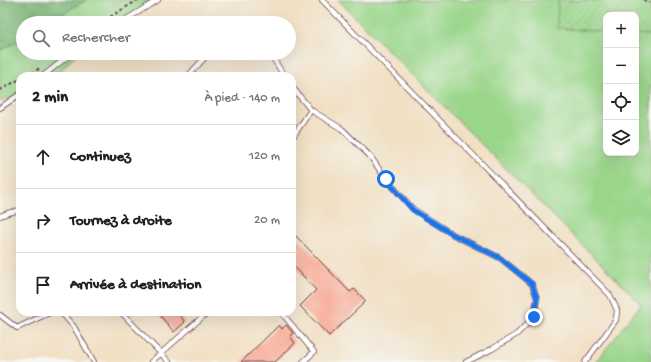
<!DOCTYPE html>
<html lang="fr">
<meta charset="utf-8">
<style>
:root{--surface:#fff;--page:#f6f6f6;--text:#222;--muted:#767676;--line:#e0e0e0}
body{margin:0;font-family:"Gochi Hand",sans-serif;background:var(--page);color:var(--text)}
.controls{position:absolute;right:12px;top:12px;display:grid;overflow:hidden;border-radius:8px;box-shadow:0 4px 16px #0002}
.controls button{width:36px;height:36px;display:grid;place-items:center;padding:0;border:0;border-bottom:1px solid var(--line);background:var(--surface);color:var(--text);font:20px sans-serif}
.stop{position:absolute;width:12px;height:12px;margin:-9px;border:3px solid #1a73e8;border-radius:50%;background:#fff}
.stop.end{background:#1a73e8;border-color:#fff;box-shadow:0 1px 4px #0008}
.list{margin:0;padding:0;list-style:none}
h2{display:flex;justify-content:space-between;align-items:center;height:52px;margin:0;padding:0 16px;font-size:17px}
h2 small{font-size:13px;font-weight:400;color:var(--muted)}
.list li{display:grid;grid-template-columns:26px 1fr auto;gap:12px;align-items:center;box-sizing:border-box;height:64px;padding:0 16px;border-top:1px solid var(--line)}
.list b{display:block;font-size:15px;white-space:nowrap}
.list em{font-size:13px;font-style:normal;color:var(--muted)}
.icon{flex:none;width:22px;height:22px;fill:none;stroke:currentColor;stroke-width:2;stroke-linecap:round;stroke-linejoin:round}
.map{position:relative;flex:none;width:651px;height:362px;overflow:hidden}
.search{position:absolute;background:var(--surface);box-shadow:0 4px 16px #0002;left:16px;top:16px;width:280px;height:44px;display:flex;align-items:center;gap:10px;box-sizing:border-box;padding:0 14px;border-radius:22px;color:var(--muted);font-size:15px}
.panel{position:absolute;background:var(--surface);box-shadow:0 4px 16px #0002;left:16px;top:72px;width:280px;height:244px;border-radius:12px}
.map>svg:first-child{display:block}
.green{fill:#9ad68a;stroke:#727a5a}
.forest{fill:url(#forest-crowns);stroke:#626b50}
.park{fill:url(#park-dots);stroke:#727a5a}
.building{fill:#f7a68f}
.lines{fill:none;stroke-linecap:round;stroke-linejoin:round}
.service-casing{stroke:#633c42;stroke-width:6}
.path{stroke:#633c42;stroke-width:2;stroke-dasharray:3 3;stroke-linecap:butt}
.service{stroke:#fff;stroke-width:4.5}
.route{stroke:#1a73e8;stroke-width:5}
</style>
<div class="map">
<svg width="651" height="362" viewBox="0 0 651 362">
<defs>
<pattern id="forest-crowns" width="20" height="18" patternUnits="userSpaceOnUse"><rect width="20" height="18" fill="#7bb776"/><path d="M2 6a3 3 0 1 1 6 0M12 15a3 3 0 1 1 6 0" fill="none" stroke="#679461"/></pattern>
<pattern id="park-dots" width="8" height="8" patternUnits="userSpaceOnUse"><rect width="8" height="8" fill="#9ad68a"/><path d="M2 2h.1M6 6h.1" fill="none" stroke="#86b777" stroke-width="1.8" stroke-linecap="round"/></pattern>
</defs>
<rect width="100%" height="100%" fill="#f6f6f2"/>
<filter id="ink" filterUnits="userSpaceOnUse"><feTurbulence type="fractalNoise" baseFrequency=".025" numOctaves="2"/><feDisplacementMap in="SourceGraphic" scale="8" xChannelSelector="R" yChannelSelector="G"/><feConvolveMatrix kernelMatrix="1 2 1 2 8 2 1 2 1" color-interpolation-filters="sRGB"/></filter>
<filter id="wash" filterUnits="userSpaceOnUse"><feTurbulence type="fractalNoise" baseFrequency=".012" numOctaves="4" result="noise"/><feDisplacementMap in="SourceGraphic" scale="16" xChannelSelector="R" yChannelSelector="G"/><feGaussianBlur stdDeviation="0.9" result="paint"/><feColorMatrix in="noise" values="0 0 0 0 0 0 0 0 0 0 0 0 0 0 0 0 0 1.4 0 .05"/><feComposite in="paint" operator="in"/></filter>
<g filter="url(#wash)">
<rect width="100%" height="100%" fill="#f1e0c4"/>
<path class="green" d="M86,0H156L119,23H47Z
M338,0H558L557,28L606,32V153H636V34L651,35V362H596L641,304Z
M23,38V53H77L56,76H20V93L0,102V51Z"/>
<path class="forest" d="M0,0H86L47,23H23V38L0,51Z"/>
<path class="park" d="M558,0H651V35L636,34V15H606V32L557,28Z"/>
<g id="blocks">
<path class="building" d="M292,232L350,292L354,289L366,301L329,336L300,306L316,290L292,264Z
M157,312H177L185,322L174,332Z
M279,325L282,329L286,325L293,333L290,336L295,343L275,362H241Z"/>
</g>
</g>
<g filter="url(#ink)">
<use href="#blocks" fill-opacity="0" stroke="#633c42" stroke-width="1"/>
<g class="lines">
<g class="service-casing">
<path id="service" d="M322,0L610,295L617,310L616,320L585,362
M120,23L158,0
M270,53L284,76
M43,76L72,53
M188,76L209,53
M292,87L311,110L342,129L370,156L386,179L413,209L452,234L500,258L532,284L537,298L534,317L517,334L492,349L466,362
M0,108L20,94
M292,138L311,110
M0,216L8,213L20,210
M61,312L74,327L94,362
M121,312L169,362
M281,312L314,352L303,362
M0,315L17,328L51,312
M151,362L208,312"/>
</g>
<path class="path" d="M644,0L651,3
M100,23L138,0
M26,76L40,68
M0,90L20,79"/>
<use href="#service" class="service"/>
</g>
</g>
<g class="lines" filter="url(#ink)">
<path class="route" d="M386,179L413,210L452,234L500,258L532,284L537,298L534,317"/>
</g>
</svg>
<div class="controls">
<button>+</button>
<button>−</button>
<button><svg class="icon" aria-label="locate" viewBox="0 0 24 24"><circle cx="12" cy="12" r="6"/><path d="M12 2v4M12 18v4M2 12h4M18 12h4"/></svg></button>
<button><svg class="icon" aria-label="layers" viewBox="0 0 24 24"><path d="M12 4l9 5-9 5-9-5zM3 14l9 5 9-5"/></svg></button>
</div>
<div class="stop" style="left:386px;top:179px"></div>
<div class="stop end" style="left:534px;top:317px"></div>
<div class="search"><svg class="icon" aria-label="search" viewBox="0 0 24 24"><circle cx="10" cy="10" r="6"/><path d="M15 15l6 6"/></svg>Rechercher</div>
<section class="panel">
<h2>2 min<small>À pied · 140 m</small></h2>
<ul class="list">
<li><svg class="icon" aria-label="ahead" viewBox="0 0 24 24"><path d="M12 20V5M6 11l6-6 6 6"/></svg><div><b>Continuez</b></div><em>120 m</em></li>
<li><svg class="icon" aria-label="right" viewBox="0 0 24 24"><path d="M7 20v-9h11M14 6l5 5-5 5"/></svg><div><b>Tournez à droite</b></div><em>20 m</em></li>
<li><svg class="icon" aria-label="arrive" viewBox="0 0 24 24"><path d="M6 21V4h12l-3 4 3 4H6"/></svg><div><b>Arrivée à destination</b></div></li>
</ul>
</section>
</div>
